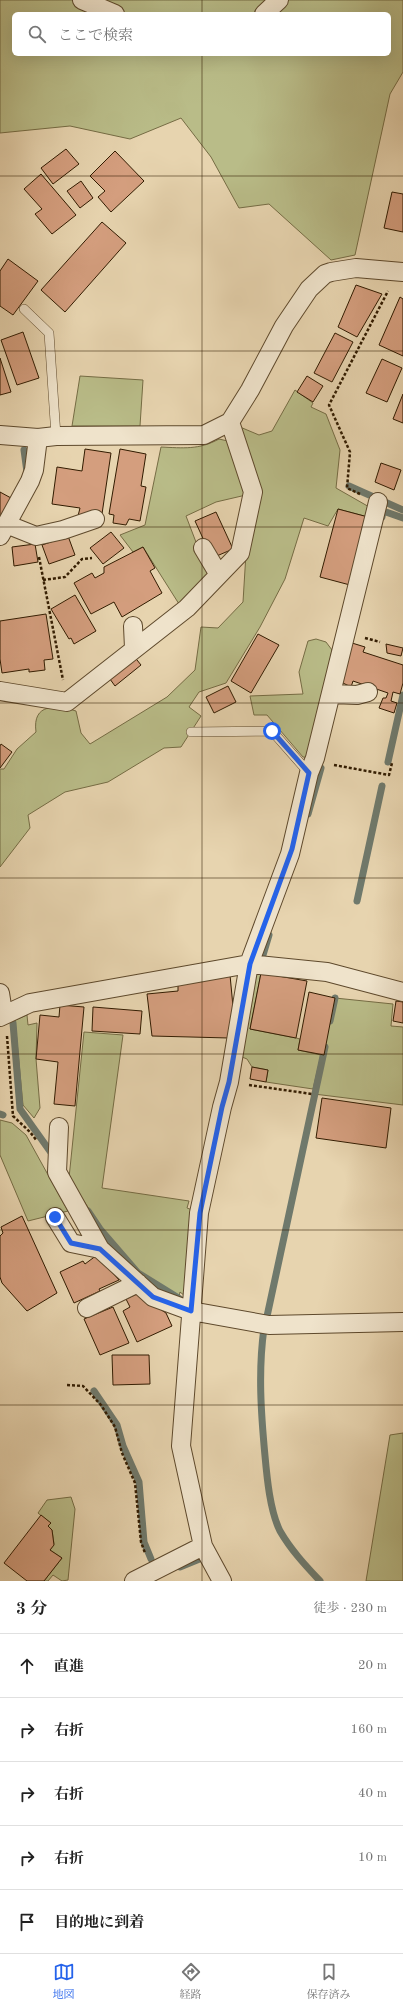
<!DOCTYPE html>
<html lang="ja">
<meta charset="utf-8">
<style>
:root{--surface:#fff;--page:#f2f2f2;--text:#222;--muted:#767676;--line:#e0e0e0;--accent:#2563eb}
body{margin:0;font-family:"Old Standard TT","Noto Serif JP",serif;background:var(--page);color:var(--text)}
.stop{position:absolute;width:12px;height:12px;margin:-9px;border:3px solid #2563eb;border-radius:50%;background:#fff}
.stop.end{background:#2563eb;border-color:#fff;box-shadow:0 1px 4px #0008}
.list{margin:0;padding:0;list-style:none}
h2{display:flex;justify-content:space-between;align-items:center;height:52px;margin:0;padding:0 16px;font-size:17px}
h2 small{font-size:13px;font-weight:400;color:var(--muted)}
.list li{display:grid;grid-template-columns:26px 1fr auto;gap:12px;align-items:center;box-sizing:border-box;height:64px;padding:0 16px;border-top:1px solid var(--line)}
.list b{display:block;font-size:15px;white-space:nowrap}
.list em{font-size:13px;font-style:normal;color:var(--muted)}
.icon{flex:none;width:22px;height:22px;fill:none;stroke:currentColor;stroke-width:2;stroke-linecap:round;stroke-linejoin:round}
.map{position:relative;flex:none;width:403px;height:1581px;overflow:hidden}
.search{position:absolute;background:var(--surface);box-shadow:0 4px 16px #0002;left:12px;right:12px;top:12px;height:44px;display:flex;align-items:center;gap:10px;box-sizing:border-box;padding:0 14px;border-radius:6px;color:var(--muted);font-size:15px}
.sheet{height:372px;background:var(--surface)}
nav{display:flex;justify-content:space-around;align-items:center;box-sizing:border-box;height:56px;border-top:1px solid var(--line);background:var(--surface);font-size:11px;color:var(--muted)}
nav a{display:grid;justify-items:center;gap:2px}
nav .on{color:var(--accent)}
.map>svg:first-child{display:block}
.green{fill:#b9bc88;stroke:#756c44;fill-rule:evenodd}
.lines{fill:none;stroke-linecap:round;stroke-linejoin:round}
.stream{stroke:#6f796c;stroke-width:7}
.building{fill:#d49e7e;stroke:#311b00}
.service-casing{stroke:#5e492c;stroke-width:10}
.minor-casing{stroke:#5e492c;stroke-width:20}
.path{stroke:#311b00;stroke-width:2.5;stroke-dasharray:3 2;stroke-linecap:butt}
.service{stroke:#efe3cb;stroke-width:9}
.minor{stroke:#efe3cb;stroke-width:18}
.route{stroke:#2563eb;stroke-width:5}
.grid{fill:none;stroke:#311b00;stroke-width:1;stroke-opacity:0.55}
</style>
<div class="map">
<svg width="403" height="1581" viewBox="0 0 403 1581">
<rect width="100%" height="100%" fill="#e7d4af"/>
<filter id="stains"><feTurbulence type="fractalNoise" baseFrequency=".005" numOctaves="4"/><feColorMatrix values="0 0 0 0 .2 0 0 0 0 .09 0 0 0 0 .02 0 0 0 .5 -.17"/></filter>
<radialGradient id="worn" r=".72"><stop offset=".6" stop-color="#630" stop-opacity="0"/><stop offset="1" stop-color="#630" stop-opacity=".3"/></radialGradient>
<path class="green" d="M0,0H403V72L390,94L355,255L331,260L269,204L239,208L211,157L181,118L130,139L70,126L0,133ZM14,14H389V54H14Z
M80,376L143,380L140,426H72Z
M295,390L313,403L311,407L326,414L340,450L336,488L371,508L368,517L338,509L328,526L304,518L285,579L260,627L226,683L199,692L189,707L201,716L181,747L164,748L108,782L65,792L28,815L30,828L0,867V769H4L17,749L36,732C32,703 56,705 76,711L81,733L90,744L167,697L195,670L201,627L218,628L243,602L246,553L260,493L240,427L259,435L272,431Z
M219,439L232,442L246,495L216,502L186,516L199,550L213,573L179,604L143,547L133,552L120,535L145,525L161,447C183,448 199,450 219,439Z
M316,639L326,642L332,650L311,758L303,757L267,715H254L250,696L303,694L299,672L308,641Z
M261,973L250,1029L296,1038L300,1039L298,1050L321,1055L313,1089L266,1082L268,1070L252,1067L247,1059L237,1055L254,974Z
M335,998L393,1004L391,1026L403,1027V1105L314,1094Z
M27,1015L28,1025L37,1023L36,1059L40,1108L34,1118L23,1105L15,1020Z
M84,1032L123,1035L102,1188L189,1201L187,1208L195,1211L185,1296L180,1292L179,1297L138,1271L102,1229L69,1178Z
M0,1120L12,1123L26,1135L68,1211L28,1221L0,1155Z
M403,1433V1581H366L390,1435Z
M71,1497L75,1509L68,1580L62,1581L53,1575L48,1581H44L62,1558L50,1550L54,1544L52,1530L48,1526L50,1523L38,1513L47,1500Z"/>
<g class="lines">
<path class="stream" d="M24,450L27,472
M349,486L403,510
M382,517L383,511L403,518
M388,762L403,695
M308,814L321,768
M357,901L382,786
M263,955L269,935
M330,1021L335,998
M13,1023L20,1109L52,1154
M0,1114L3,1115
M88,1211L100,1229L138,1273L180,1299
M266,1321L325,1047
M264,1328C258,1371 261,1413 265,1456C267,1478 270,1511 280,1531C291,1550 305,1565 320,1581
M94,1391L117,1425L123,1446L139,1482L144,1542L151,1559
M180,1567L202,1558"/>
</g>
<path class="building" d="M66,149L79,164L53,184L41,168Z
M115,151L144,181L111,212L98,197L105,191L90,176Z
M41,174L76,215L52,234L35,214L42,209L24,189Z
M81,181L93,198L80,208L67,191Z
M392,192L403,194V232L384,228Z
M102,222L126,243L65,312L41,290Z
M8,259L38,281L13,315L0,306V271Z
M356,285L382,294L357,337L338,327Z
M400,297L403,299V356L379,345Z
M23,332L39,378L17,385L1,340Z
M335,333L353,342L332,382L314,373Z
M0,358L11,392L0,395Z
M382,359L402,368L387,402L366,393Z
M307,376L323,386L313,402L297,392Z
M403,394V423L393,419Z
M85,449L111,453L102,514L78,516L80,508L52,504L57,467L82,471Z
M120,449L146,454L141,486L146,487L140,521L129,519L126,525L113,523L114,515L109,514Z
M381,463L401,470L394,490L375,482Z
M0,492L11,498L0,517Z
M338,509L368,517L350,585L320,577Z
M216,512L233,549L212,558L195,521Z
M111,532L124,548L103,564L90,548Z
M68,536L75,555L49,564L42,545Z
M35,544L38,562L14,566L12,547Z
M143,547L155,568L150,571L162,593L122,617L114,602L91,614L74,583L92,573L95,578L104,573V567Z
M75,595L96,631L74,644L71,638L69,639L51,609Z
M46,614L53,659L44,660L45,670L29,672V669L2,673L0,659V621Z
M258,634L279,645L251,693L231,681Z
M352,643L365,647L363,652L403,665V683L400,694L393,692L391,701L397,703L394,713L379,708L383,698H386L388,693L353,681L351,687L341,682Z
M386,644L403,648L401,656L387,653Z
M133,655L141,665L115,686L107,675Z
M228,686L236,702L214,713L206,697Z
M1,744L12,752L0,768V746Z
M261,973L307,981L296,1038L250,1029Z
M230,975L234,1017L229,1038L152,1036L147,994L178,991V984Z
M309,992L335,998L324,1055L298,1050Z
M396,1001L403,1002V1023L393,1021Z
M60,1005L84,1007L75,1106L54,1104L58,1062L36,1059L40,1015L59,1017Z
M93,1007L142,1011L140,1034L92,1031Z
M252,1067L268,1070L266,1082L250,1079Z
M322,1098L391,1108L386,1148L316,1138Z
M22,1216L57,1293L27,1311L2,1283L0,1277V1236L3,1233L1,1227Z
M97,1255L119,1280L99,1289L100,1291L74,1303L60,1272L83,1261L85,1264Z
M137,1294L166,1313L172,1326L137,1342L123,1311L130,1307L126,1299Z
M113,1307L129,1343L100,1355L84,1319Z
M112,1355H149L150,1384L113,1385Z
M41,1515L51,1523L48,1526L52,1530L54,1545L50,1550L62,1558L44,1581H27L4,1563Z"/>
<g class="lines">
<g class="service-casing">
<path id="service" d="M24,309L49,333L56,436
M191,732L272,731L309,773"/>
</g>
<g class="minor-casing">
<path id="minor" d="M82,0L115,14
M264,14L279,0
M0,435L38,438L56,436L204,435L230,422L250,390L284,326L309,289L325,274L331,272L356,268L403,272
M6,524L36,536L63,530L95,519
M0,536L30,481L34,470L38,438
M203,548L219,575
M133,626L134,648
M0,691L67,702L187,608L240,553L253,492L230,422
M331,694L357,695L368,692
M0,993L2,1006L5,1013
M0,1017L30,1003L249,964L327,972L403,992
M59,1127L57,1172L100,1249
M55,1217L71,1243L100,1249L153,1297L191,1311L269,1325L403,1322
M87,1308L138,1283
M134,1581L203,1546
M222,1581L203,1546L181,1446L199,1213L222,1107L229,1082L249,964L290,854L309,773L315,758L378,502"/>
</g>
<path class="path" d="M360,494L347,488L350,452L329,405L388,291
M39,557L63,680
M43,580L65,577L82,559L92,558
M365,638L380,642
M334,765L389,775L392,763
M7,1036L13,1116L30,1132L37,1141
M249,1085L312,1094
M67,1385L83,1386L101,1405L115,1427L122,1453L135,1483L141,1542L145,1553"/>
<use href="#service" class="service"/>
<use href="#minor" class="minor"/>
</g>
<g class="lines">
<path class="route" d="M55,1217L71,1243L100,1249L153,1297L191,1311L200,1213L222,1107L229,1082L250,964L292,849L309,773L272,731"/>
</g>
<path class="grid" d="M202,0V14M202,54V1581M0,176H403M0,351H403M0,527H403M0,703H403M0,878H403M0,1054H403M0,1230H403M0,1405H403"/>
<rect width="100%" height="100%" filter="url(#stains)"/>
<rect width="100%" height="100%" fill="url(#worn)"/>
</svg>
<div class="stop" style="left:272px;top:731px"></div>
<div class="stop end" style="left:55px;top:1217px"></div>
<div class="search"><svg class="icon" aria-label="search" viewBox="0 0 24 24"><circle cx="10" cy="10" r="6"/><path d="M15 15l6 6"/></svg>ここで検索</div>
</div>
<section class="sheet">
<h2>3 分<small>徒歩 · 230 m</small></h2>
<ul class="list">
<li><svg class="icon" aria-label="ahead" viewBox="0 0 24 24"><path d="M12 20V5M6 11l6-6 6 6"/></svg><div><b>直進</b></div><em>20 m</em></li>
<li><svg class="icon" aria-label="right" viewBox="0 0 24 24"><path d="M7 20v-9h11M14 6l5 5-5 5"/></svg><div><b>右折</b></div><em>160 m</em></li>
<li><svg class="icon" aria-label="right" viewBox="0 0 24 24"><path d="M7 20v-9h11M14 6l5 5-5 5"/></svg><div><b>右折</b></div><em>40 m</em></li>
<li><svg class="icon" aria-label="right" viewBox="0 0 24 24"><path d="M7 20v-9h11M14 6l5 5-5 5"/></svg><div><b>右折</b></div><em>10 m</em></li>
<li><svg class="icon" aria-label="arrive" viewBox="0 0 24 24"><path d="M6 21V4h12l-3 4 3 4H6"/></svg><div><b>目的地に到着</b></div></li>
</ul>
</section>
<nav>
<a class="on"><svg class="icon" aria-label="map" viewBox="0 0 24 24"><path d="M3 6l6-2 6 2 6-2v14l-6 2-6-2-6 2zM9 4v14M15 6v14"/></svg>地図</a>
<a><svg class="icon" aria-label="directions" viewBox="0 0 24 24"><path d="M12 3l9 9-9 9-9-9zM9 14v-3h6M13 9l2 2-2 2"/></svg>経路</a>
<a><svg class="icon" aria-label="saved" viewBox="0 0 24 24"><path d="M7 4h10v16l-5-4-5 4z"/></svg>保存済み</a>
</nav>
